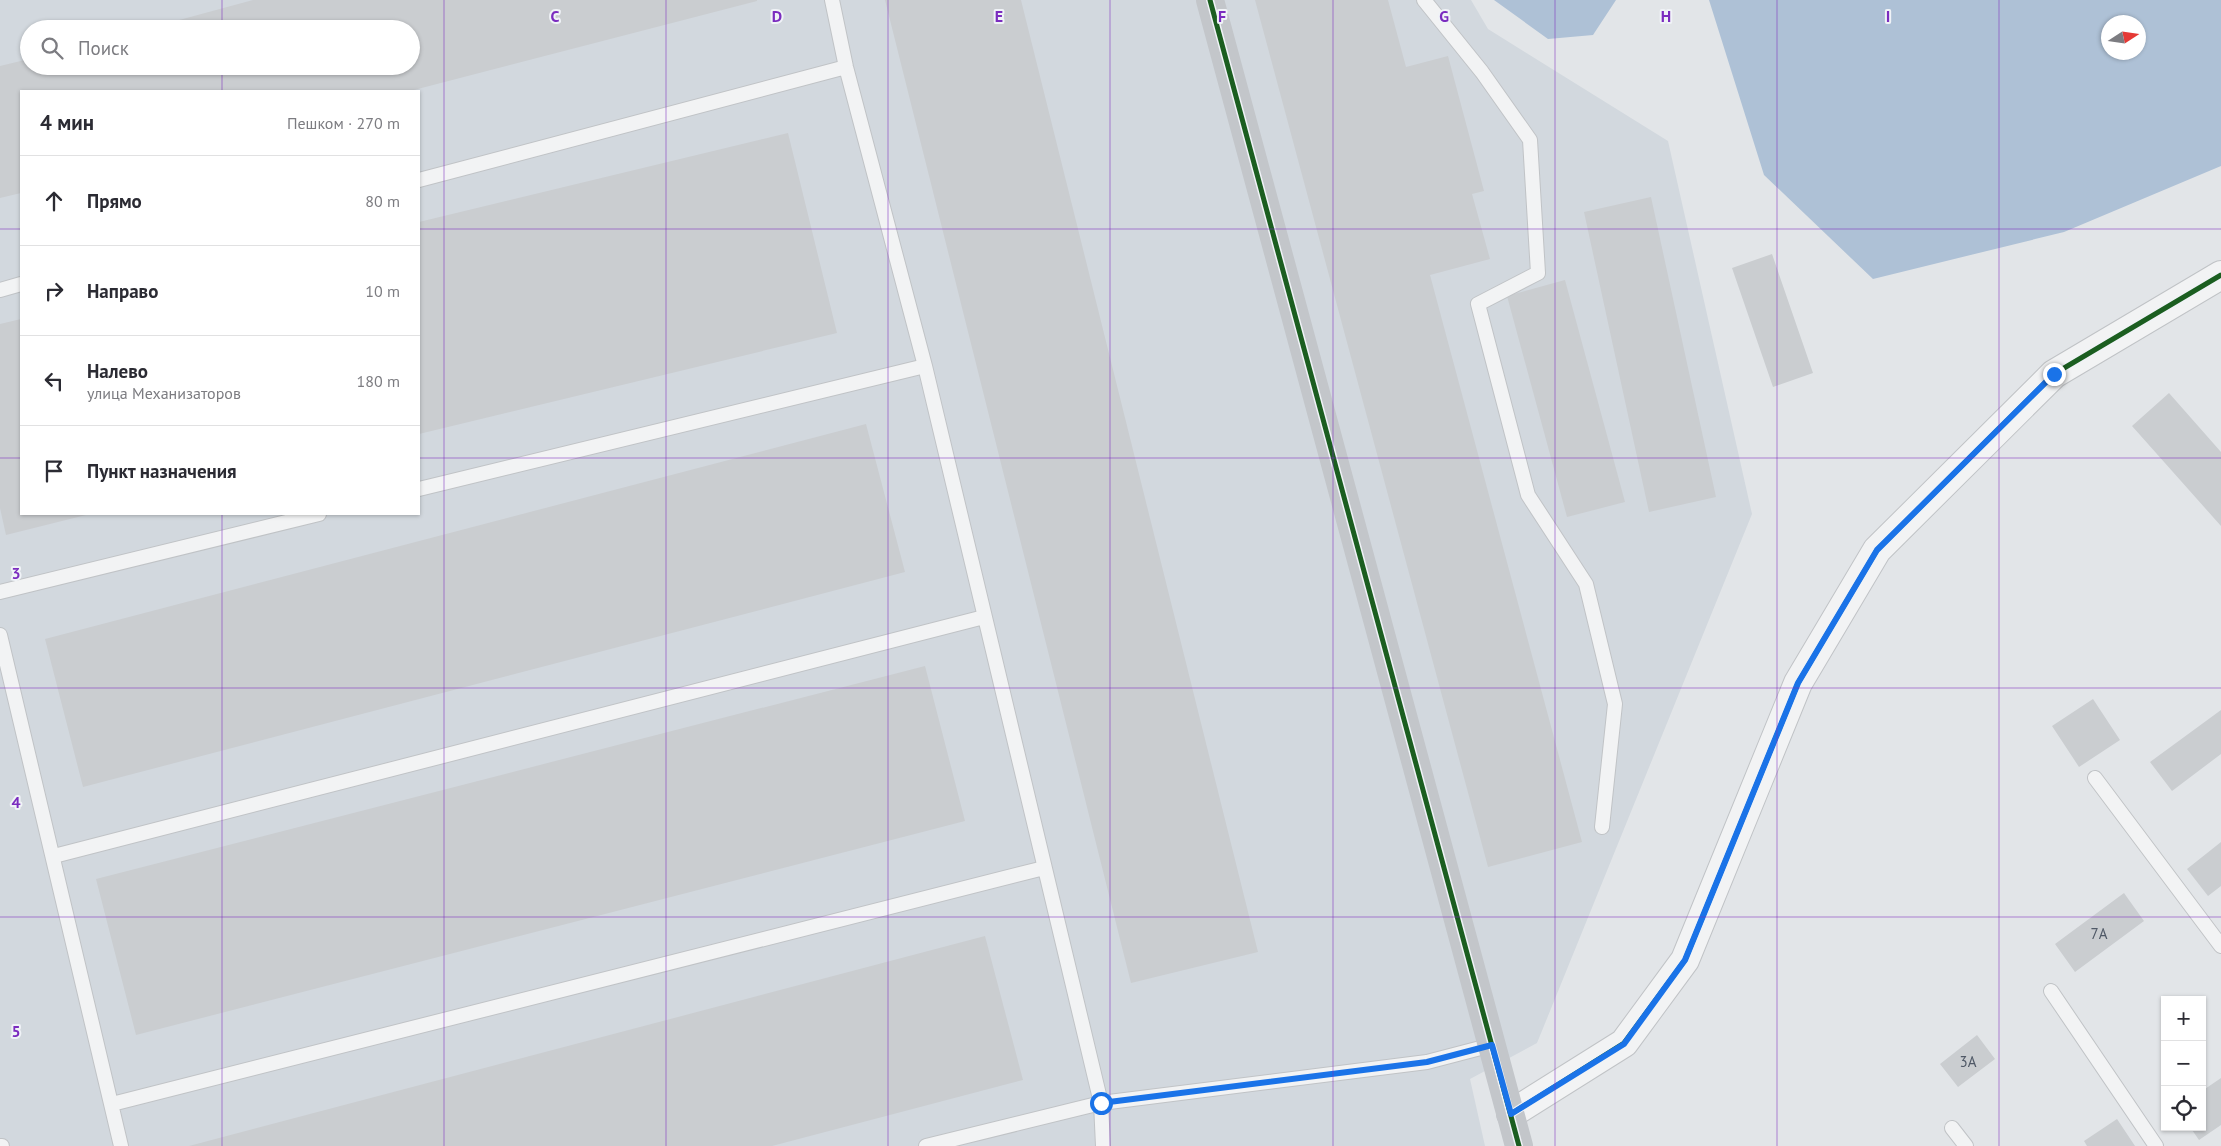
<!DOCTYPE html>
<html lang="ru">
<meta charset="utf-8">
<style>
:root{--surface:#fff;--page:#f7f7f7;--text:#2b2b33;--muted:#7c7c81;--line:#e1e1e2}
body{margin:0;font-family:"PT Sans",sans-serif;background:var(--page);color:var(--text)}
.controls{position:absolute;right:15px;bottom:15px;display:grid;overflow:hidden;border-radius:0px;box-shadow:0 1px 4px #0004}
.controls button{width:45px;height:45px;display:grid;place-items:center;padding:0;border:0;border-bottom:1px solid var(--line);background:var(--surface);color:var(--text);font:25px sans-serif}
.compass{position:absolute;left:2101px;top:15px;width:45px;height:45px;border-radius:50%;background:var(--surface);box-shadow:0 1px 4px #0004;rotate:78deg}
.stop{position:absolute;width:15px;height:15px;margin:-11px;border:4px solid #1a73e8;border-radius:50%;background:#fff}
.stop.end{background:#1a73e8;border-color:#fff;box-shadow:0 1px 5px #0008}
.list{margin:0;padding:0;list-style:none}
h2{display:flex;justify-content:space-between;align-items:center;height:65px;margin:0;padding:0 20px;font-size:21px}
h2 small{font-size:16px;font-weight:400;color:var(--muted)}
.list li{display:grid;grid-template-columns:32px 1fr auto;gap:15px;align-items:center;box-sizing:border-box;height:90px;padding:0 20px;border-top:1px solid var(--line)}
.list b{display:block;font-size:19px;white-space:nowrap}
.list p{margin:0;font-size:16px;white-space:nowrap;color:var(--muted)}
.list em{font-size:16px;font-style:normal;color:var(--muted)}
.icon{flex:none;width:28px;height:28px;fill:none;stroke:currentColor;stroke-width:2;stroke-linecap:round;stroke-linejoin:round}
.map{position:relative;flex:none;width:2221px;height:1146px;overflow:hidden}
.search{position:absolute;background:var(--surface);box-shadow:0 1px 4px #0004;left:20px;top:20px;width:400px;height:55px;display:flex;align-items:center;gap:12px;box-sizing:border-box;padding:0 18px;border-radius:28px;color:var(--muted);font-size:19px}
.panel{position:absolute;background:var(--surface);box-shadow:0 1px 4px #0004;left:20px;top:90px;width:400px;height:425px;border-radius:0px}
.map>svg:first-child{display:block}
.built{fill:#d2d8de;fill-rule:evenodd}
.water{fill:#aec1d6;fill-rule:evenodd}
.building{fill:#cacdd0}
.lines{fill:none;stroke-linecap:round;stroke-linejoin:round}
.lane-casing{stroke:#c0c3c6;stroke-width:16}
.street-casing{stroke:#c0c3c6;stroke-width:30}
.lane{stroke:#f2f3f4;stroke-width:14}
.street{stroke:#f2f3f4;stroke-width:28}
.secondary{stroke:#c3c6ca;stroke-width:28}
.cycleway-casing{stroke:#f0f3f7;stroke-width:8}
.cycleway{stroke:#1b5e20;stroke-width:5}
.route{stroke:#1a73e8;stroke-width:6}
.grid{fill:none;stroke:#7b2cbf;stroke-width:1;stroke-opacity:0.55}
.labels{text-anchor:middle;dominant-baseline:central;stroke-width:4;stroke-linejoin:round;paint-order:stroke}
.number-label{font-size:15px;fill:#505967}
.grid-label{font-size:16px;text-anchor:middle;font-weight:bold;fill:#7b2cbf;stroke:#f0f3f7;stroke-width:4;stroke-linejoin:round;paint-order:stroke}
</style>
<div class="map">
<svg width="2221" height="1146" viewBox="0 0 2221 1146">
<rect width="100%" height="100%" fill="#e2e5e8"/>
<path class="built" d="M0,0H1471L1488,29L1668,141L1752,514L1537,1043L1470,1079L1485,1146H0ZM29,29H411V66H29ZM21,91H419V514H21Z"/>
<path class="water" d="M1494,0H1616L1593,35L1548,39Z
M1709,0H2221V166L2064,232L1873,279L1764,175ZM2108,22H2138V52H2108Z"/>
<path class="building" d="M253,0H757V1L410,91H21V193L0,198V66L29,59V66H411V29H146Z
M885,0H1021L1258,952L1131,983Z
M1255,0H1388L1406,67L1448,56L1484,191L1472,194L1490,259L1430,275L1582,842L1488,867Z
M788,133L837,333L419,434V222Z
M1651,197L1716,497L1649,512L1584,212Z
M1772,254L1813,373L1773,387L1732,268Z
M1565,280L1625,502L1567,517L1507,296Z
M21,319V514H90L6,535L0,508V324Z
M2169,393L2221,452V526L2132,426Z
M866,424L905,572L83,787L45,639Z
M925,666L965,821L136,1035L96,879Z
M2093,699L2120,740L2079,767L2052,726Z
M2221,710V754L2172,791L2150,762Z
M2221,842V886L2208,896L2187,869Z
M2124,893L2144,921L2075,972L2055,944Z
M985,936L1023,1080L772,1146H189Z
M1977,1035L1995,1059L1958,1087L1940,1064Z
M2221,1078V1125L2199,1140L2190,1127H2202V1091Z
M2117,1119L2135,1146H2087L2084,1141Z"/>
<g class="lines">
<g class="lane-casing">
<path id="lane" d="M832,0L846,67L925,366L1101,1103L1103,1146
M1424,0L1482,72L1530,140L1538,273L1478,304L1528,495L1586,584L1615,704L1602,827
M419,180L846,67
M0,290L21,284
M419,489L925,366
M0,592L319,514
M0,635L121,1146
M2095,778L2221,946
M54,856L984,617
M2051,991L2156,1146
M112,1104L1044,868
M1952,1128L1966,1146
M0,1146H2
M926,1146L1101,1103L1427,1062L1492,1045"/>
</g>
<g class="street-casing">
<path id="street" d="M1511,1114L1624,1043L1685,960L1798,683L1877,550L2054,374L2221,275"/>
</g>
<use href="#lane" class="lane"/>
<use href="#street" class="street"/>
<path class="secondary" d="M1210,0L1519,1146"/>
<g class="cycleway-casing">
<path id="cycleway" d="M1210,0L1519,1146
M1511,1114L1624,1043L1685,960L1798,683L1877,550L2054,374L2221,275"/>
</g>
<use href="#cycleway" class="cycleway"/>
</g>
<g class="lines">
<path class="route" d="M1101,1103L1427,1062L1492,1045L1511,1114L1624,1044L1685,960L1798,683L1877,550L2054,374"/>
</g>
<path class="grid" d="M222,0V29M444,0V1146M666,0V1146M888,0V1146M1110,0V1146M1333,0V1146M1555,0V1146M1777,0V1146M1999,0V1146M222,66V91M0,229H21M419,229H2221M0,458H21M419,458H2221M222,514V1146M0,688H2221M0,917H2221"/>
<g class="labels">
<g class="number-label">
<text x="2099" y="933">7А</text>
<text x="1968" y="1061">3А</text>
</g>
</g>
<g class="grid-label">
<text x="555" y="22">C</text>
<text x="777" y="22">D</text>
<text x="999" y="22">E</text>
<text x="1222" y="22">F</text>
<text x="1444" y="22">G</text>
<text x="1666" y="22">H</text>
<text x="1888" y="22">I</text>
<text x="16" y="579">3</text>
<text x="16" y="808">4</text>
<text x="16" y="1037">5</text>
</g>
</svg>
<div class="controls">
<button>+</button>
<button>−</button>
<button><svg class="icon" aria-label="locate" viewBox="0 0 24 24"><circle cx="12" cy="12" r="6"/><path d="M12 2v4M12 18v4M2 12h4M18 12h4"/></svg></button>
</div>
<svg class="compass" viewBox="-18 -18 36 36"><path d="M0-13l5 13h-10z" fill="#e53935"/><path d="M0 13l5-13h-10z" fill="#7c7c81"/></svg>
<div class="stop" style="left:1101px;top:1103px"></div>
<div class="stop end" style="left:2054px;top:374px"></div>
<div class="search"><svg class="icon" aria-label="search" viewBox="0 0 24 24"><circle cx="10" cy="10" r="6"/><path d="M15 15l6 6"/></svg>Поиск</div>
<section class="panel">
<h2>4 мин<small>Пешком · 270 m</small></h2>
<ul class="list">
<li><svg class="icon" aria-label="ahead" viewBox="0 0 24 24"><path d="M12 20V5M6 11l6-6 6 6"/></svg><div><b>Прямо</b></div><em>80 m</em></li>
<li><svg class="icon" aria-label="right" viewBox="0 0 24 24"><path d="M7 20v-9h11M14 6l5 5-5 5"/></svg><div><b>Направо</b></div><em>10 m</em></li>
<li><svg class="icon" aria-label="left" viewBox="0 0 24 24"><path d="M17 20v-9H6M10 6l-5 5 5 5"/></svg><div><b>Налево</b><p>улица Механизаторов</p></div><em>180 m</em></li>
<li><svg class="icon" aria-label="arrive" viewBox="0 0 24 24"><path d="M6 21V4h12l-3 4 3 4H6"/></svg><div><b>Пункт назначения</b></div></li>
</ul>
</section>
</div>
